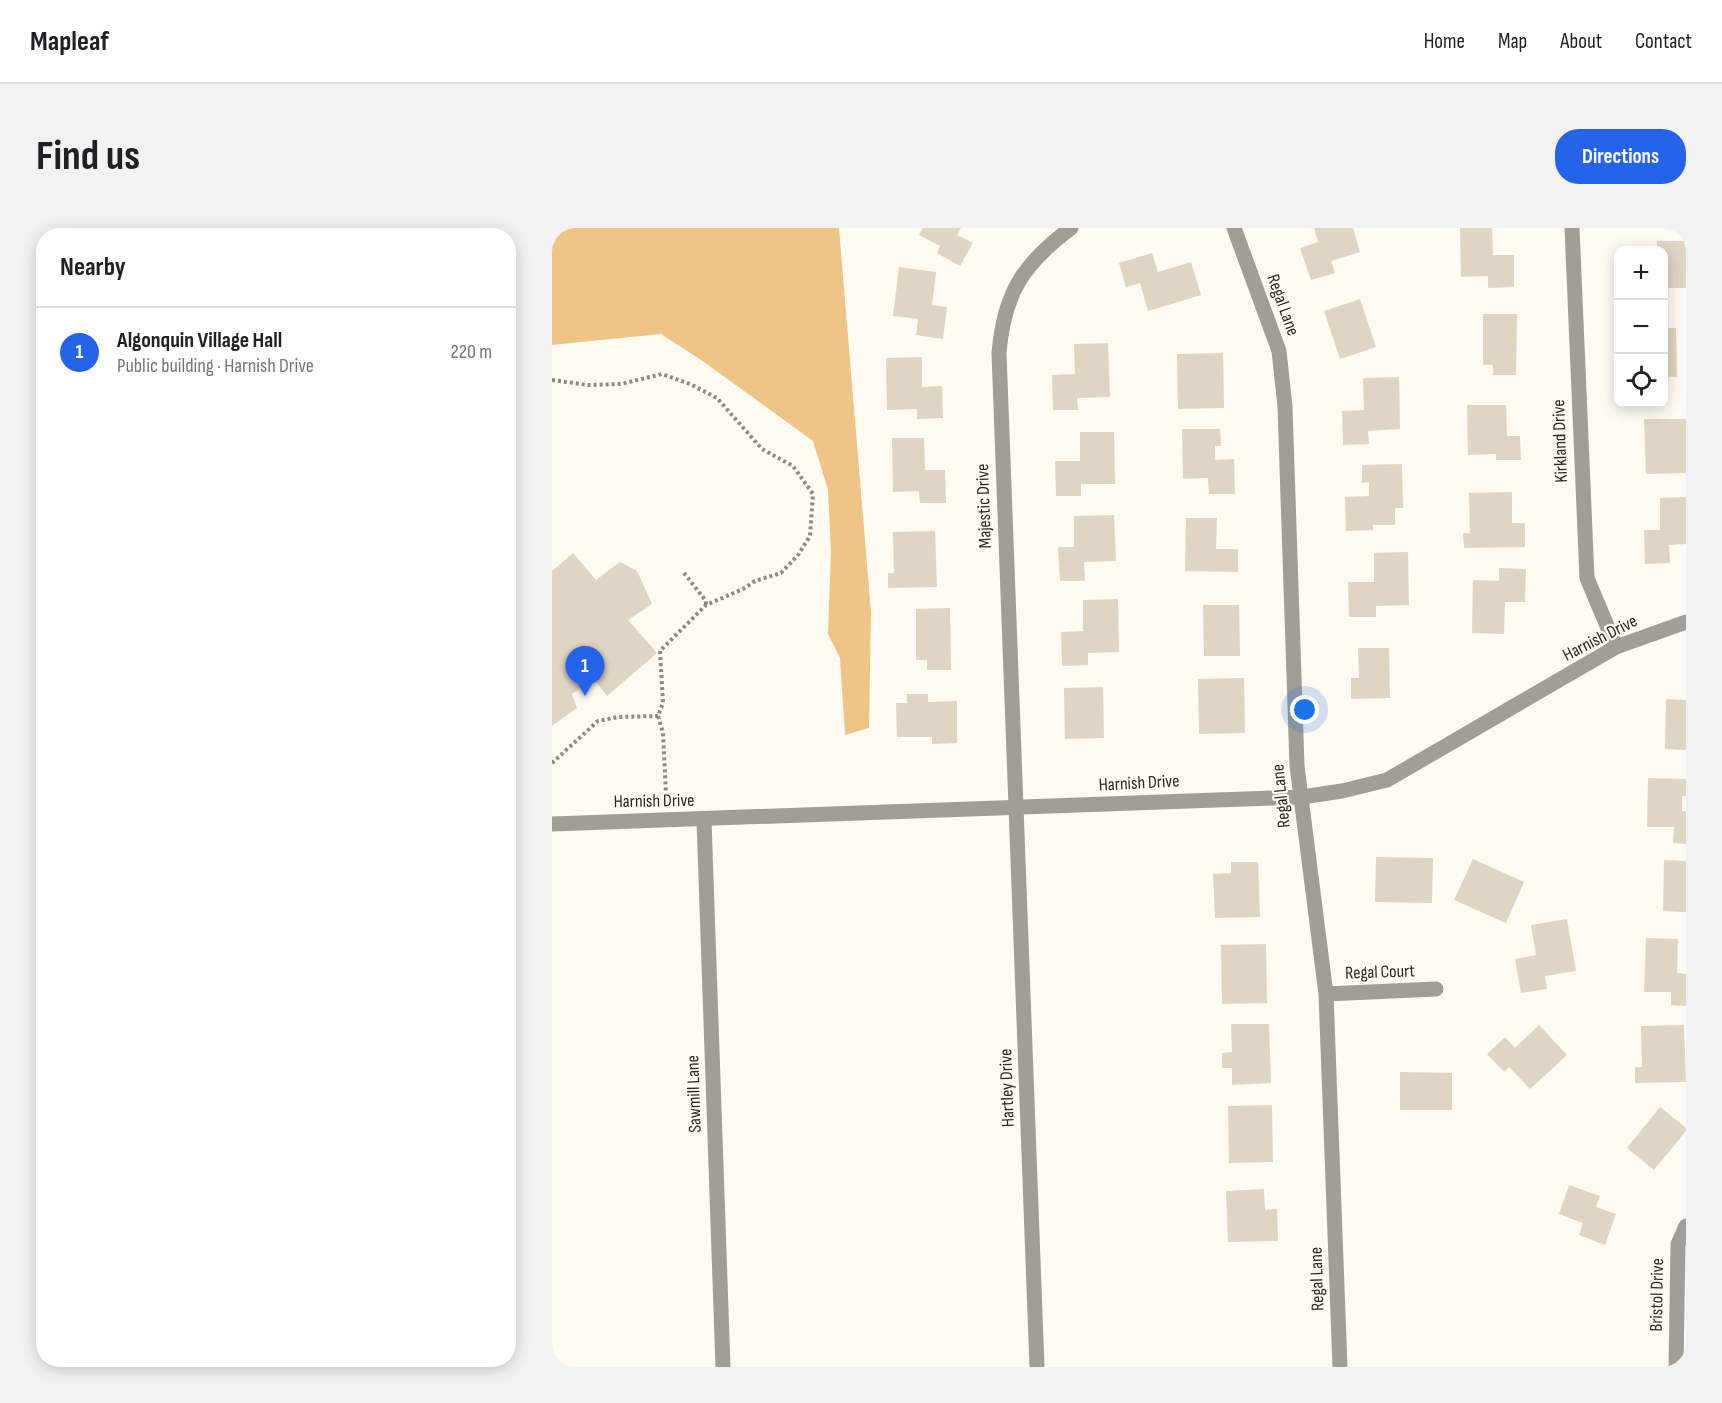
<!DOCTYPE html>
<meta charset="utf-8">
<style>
:root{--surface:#fff;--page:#f2f2f2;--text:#202124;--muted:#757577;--line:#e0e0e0;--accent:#2563eb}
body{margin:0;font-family:"Sofia Sans Condensed",sans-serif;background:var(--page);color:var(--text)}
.controls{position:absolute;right:18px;top:18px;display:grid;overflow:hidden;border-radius:12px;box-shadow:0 3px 15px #0003}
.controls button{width:54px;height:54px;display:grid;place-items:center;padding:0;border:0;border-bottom:2px solid var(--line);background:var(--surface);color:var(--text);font:30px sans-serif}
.you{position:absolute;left:753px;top:482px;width:21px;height:21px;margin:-15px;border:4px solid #fff;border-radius:50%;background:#1a73e8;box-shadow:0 0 0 9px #1a73e833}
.badge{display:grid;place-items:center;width:39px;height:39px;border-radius:50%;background:var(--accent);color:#fff;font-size:20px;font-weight:700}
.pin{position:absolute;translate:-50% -50px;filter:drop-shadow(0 2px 3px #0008)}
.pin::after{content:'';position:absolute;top:32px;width:21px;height:18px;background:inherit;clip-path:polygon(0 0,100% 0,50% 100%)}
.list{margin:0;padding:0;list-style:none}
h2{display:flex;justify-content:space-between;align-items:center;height:78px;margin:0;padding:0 24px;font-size:26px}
h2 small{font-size:20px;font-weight:400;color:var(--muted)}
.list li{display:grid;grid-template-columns:39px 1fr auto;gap:18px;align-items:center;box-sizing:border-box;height:90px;padding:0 24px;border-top:2px solid var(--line)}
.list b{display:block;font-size:22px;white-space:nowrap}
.list p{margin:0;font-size:20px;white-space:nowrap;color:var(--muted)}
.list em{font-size:20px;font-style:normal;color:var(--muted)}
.icon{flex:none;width:33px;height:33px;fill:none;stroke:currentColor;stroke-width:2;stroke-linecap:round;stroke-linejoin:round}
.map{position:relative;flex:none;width:1134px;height:1139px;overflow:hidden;border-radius:24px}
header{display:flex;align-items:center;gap:36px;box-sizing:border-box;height:84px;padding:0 30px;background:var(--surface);border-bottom:2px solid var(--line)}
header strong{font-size:28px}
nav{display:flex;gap:33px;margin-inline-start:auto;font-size:21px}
.intro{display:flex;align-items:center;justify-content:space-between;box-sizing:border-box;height:144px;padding:0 36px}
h1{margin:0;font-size:42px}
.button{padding:15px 27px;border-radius:24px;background:var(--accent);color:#fff;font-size:21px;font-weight:700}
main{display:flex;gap:36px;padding:0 36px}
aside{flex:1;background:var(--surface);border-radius:24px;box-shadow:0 3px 15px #0003}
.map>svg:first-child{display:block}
.forest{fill:#eec587}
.building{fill:#e0d4c2}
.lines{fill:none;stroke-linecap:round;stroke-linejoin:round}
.path{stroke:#8f8a83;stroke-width:4;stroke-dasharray:3 3;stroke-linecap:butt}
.minor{stroke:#a29d95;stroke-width:15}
.tertiary{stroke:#a29d95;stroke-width:15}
.labels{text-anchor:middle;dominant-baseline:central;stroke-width:4.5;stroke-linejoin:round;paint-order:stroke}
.street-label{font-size:18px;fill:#2d2821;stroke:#fffaf2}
</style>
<header>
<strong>Mapleaf</strong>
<nav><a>Home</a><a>Map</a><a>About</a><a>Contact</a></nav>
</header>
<div class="intro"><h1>Find us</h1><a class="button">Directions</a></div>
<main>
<aside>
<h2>Nearby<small></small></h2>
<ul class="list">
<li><span class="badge">1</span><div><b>Algonquin Village Hall</b><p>Public building · Harnish Drive</p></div><em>220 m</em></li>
</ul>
</aside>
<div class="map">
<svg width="1134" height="1139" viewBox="0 0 1134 1139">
<rect width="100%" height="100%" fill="#fffaf2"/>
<path class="forest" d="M0,0H287L319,384L317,500L293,507L288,430L276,406L279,324L276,262L261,213L152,134L109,106L0,117Z"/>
<path class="building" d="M371,0H409L405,7L421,15L408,38L385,25L388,18L367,7Z
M762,0H801L808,24L779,33L783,45L759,52L748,20L766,14Z
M908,0H940L941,27H962V59L936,60V48L909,49Z
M1105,13H1134V60H1112V22H1105Z
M600,25L606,44L639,34L649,67L596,83L588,55L574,59L567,35Z
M347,39L384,44L380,77L395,79L391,111L364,107L366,91L341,88Z
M808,71L824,119L788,131L772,83Z
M931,86H965L964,147H941V137H931Z
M1112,100H1124L1125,149H1115V161H1112Z
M556,115L558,169L525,170L526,182H501L500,147L523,146L522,116Z
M671,125L672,180L626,181L625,126Z
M370,129V159L390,158L391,190L365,191V181L335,182L334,130Z
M847,149L848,201L816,203L817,216L791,217L790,183L812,182L811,150Z
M915,177H954L955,208H968L969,232H944V226L916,227Z
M1092,191H1134V245L1094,246Z
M630,201H668L669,218H663V232L682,231L683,266H657L656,250L631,251Z
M528,204H562L563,256H529V268H504L503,233H528Z
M340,210H372L373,242H393L394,275H368L367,263L341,264Z
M850,236L851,280H843V297H821V302L794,303L793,269L817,268V254L810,255V237Z
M960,264V295H973V319L912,320L911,305H918L917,265Z
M1134,269V316L1117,317L1118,335L1093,336L1092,302H1108V270Z
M562,287L564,333L532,334L533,353H508L506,319H522V288Z
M634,290H665L664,321H686V344L633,343Z
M383,303L385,359L336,360V345H342L341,304Z
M856,324L857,377L824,378V389H797L796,354H822V325Z
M21,325L44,352L68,334L85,343L100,376L76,392L105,425L55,468L42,451L20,466L25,480L0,498V343Z
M947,340L974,341L973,374H953L952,406L920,405L921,352L947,353Z
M566,371L567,424L536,425V437L510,438L509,404L531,403V372Z
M651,377H687L688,428H652Z
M398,380L399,442H375V432H364V381Z
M806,420H837L838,470L799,471V450H807Z
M692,450L693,505L647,506L646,451Z
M551,459L552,510L513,511L512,460Z
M355,466H376V474L405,473V515L380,516V509H345L344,475H355Z
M1114,471L1134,472V522L1113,521Z
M1096,550L1134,551V568H1130V583H1134V616L1121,615L1122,599H1095Z
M824,629L881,630L880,675L823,674Z
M921,631L972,654L954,695L902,672Z
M1112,632L1134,633V684L1111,683Z
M679,634H706L708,689L663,690L661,646L679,645Z
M1015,691L1024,743L993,748L995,761L969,765L963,731L984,727L979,697Z
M1094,710L1126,711L1125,745L1134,746V778L1119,777V764H1092Z
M714,716L715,775L670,776L669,717Z
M679,796H717L719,855L680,857V840H670V825L680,824Z
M987,797L1015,827L978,861L957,839L952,844L935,826L953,809L963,820Z
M1132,797L1134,854L1083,855V839H1090L1089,798Z
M848,844L900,845V882H848Z
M720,877L721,934L677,935L676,878Z
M1108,879L1134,900V903L1102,942L1075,920Z
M1017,957L1048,968L1044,979L1064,986L1053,1017L1027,1007L1031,995L1007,986Z
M712,961L713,982L725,981L726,1013L676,1014L674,963Z"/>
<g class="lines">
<path class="path" d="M0,152L36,157L69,156L110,146L138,156L165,170L210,221L241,238L261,266L258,308L246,327L229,345L203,353L191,361L154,377L108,423L111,475L106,488L111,505L114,566
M132,345L154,373V377
M0,535L46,493L66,489L106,488"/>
<path class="minor" d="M682,0L727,123L733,179L745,538L774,766L788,1139
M1020,0L1035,350L1064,419
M152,592L171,1139
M774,766L884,761
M485,1139L447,125C452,65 471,36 519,0
M1124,1139L1126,1016L1134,998"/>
<path class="tertiary" d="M0,596L750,569L790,563L835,552L1064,419L1134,394"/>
</g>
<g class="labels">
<g class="street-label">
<text transform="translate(731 77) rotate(70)">Regal Lane</text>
<text transform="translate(1008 213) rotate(-92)">Kirkland Drive</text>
<text transform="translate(432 278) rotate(-92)">Majestic Drive</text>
<text transform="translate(1048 410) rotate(-27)">Harnish Drive</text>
<text transform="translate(587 555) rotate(-3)">Harnish Drive</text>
<text transform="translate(729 568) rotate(-96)">Regal Lane</text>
<text transform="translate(102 573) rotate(-1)">Harnish Drive</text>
<text transform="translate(828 744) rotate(-2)">Regal Court</text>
<text transform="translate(455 860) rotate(-92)">Hartley Drive</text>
<text transform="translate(142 866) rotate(-92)">Sawmill Lane</text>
<text transform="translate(765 1051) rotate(-92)">Regal Lane</text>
<text transform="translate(1105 1067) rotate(-89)">Bristol Drive</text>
</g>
</g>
</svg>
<div class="controls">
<button>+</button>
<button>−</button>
<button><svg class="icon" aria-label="locate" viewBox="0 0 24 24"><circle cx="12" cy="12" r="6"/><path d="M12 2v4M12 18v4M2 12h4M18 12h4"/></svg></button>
</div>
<div class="you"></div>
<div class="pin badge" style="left:33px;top:468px">1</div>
</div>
</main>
